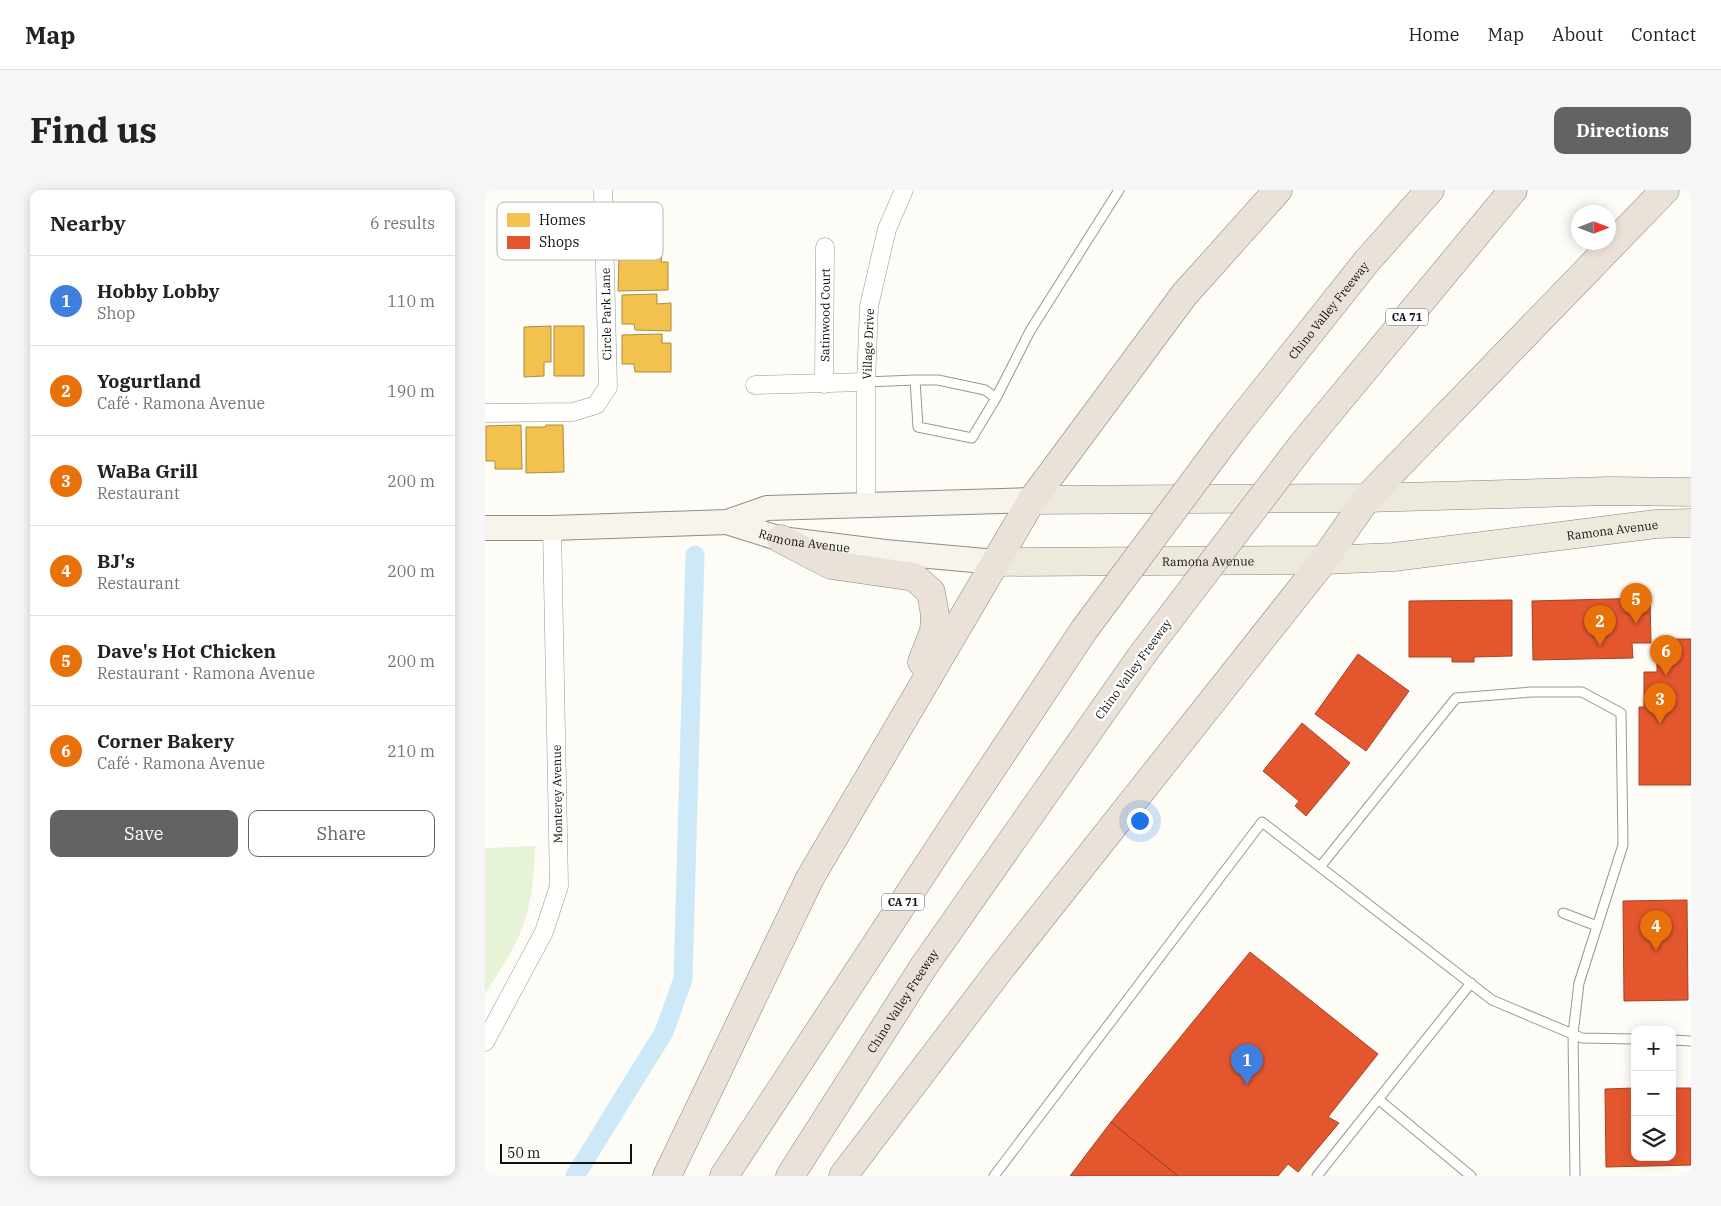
<!DOCTYPE html>
<meta charset="utf-8">
<style>
:root{--surface:#fff;--page:#f6f6f6;--text:#222;--muted:#767676;--line:#e0e0e0;--accent:#646362}
body{margin:0;font-family:"IBM Plex Serif",serif;background:var(--page);color:var(--text)}
.controls{position:absolute;right:15px;bottom:15px;display:grid;overflow:hidden;border-radius:10px;box-shadow:0 2px 12px #0003}
.controls button{width:45px;height:45px;display:grid;place-items:center;padding:0;border:0;border-bottom:1px solid var(--line);background:var(--surface);color:var(--text);font:25px sans-serif}
.compass{position:absolute;left:1086px;top:15px;width:45px;height:45px;border-radius:50%;background:var(--surface);box-shadow:0 2px 12px #0003;rotate:90deg}
.scale{position:absolute;left:15px;bottom:12px;width:132px;box-sizing:border-box;padding-left:5px;border:2px solid #111;border-top:0;font-size:14px;line-height:18px;white-space:nowrap;color:#111;-webkit-text-stroke:4px #fff;paint-order:stroke}
.you{position:absolute;left:654px;top:630px;width:18px;height:18px;margin:-12px;border:4px solid #fff;border-radius:50%;background:#1a73e8;box-shadow:0 0 0 8px #1a73e833}
.badge{display:grid;place-items:center;width:32px;height:32px;border-radius:50%;background:var(--accent);color:#fff;font-size:16px;font-weight:700}
.pin{position:absolute;translate:-50% -41px;filter:drop-shadow(0 1px 2px #0008)}
.pin::after{content:'';position:absolute;top:26px;width:18px;height:15px;background:inherit;clip-path:polygon(0 0,100% 0,50% 100%)}
.list{margin:0;padding:0;list-style:none}
h2{display:flex;justify-content:space-between;align-items:center;height:65px;margin:0;padding:0 20px;font-size:21px}
h2 small{font-size:16px;font-weight:400;color:var(--muted)}
.list li{display:grid;grid-template-columns:32px 1fr auto;gap:15px;align-items:center;box-sizing:border-box;height:90px;padding:0 20px;border-top:1px solid var(--line)}
.list b{display:block;font-size:19px;white-space:nowrap}
.list p{margin:0;font-size:16px;white-space:nowrap;color:var(--muted)}
.list em{font-size:16px;font-style:normal;color:var(--muted)}
.actions{display:flex;gap:10px;padding:15px 20px}
.actions a{flex:1;padding:11px 0;border:1px solid var(--accent);border-radius:10px;text-align:center;font-size:18px;color:var(--accent)}
.actions .main{background:var(--accent);color:#fff}
.icon{flex:none;width:28px;height:28px;fill:none;stroke:currentColor;stroke-width:2;stroke-linecap:round;stroke-linejoin:round}
.map{position:relative;flex:none;width:1206px;height:986px;overflow:hidden;border-radius:10px}
header{display:flex;align-items:center;gap:30px;box-sizing:border-box;height:70px;padding:0 25px;background:var(--surface);border-bottom:1px solid var(--line)}
header strong{font-size:24px}
nav{display:flex;gap:28px;margin-inline-start:auto;font-size:18px}
.intro{display:flex;align-items:center;justify-content:space-between;box-sizing:border-box;height:120px;padding:0 30px}
h1{margin:0;font-size:35px}
.button{padding:12px 22px;border-radius:10px;background:var(--accent);color:#fff;font-size:18px;font-weight:700}
main{display:flex;gap:30px;padding:0 30px}
aside{flex:1;background:var(--surface);border-radius:10px;box-shadow:0 2px 12px #0003}
.map>svg:first-child{display:block}
.green{fill:#e7f3d7}
.homes{fill:#f2c14e;stroke:#ae8c3c}
.shops{fill:#e4572e;stroke:#a54225}
.lines{fill:none;stroke-linecap:round;stroke-linejoin:round}
.canal{stroke:#cde8f7;stroke-width:19}
.lane-casing{stroke:#979795;stroke-width:11}
.street-casing{stroke:#979795;stroke-width:19}
.secondary-casing{stroke:#8e8d8b;stroke-width:26}
.primary-casing{stroke:#858482;stroke-width:29}
.highway-casing{stroke:#858482;stroke-width:29}
.lane{stroke:#fffffe;stroke-width:9}
.street{stroke:#fffffe;stroke-width:18}
.secondary{stroke:#f6f4eb;stroke-width:24}
.primary{stroke:#ede9dc;stroke-width:28}
.highway{stroke:#eae1d8;stroke-width:28}
.highway-bridge-casing{stroke:#858482;stroke-width:29;stroke-linecap:butt}
.highway-bridge{stroke:#eae1d8;stroke-width:28}
.labels{text-anchor:middle;dominant-baseline:central;stroke-width:5;stroke-linejoin:round;paint-order:stroke}
.shield{fill:#fff;stroke:#585858;stroke-width:1}
.shield-label{font-size:11px;font-weight:bold;fill:#111}
.street-label{font-size:12px;fill:#111;stroke:#fff}
.key{fill:#fff;stroke:#b8b8b8;stroke-width:1}
.key-label{font-size:14px;fill:#111}
</style>
<header>
<strong>Map</strong>
<nav><a>Home</a><a>Map</a><a>About</a><a>Contact</a></nav>
</header>
<div class="intro"><h1>Find us</h1><a class="button">Directions</a></div>
<main>
<aside>
<h2>Nearby<small>6 results</small></h2>
<ul class="list">
<li><span class="badge" style="background:#3f7fe0">1</span><div><b>Hobby Lobby</b><p>Shop</p></div><em>110 m</em></li>
<li><span class="badge" style="background:#e8710a">2</span><div><b>Yogurtland</b><p>Café · Ramona Avenue</p></div><em>190 m</em></li>
<li><span class="badge" style="background:#e8710a">3</span><div><b>WaBa Grill</b><p>Restaurant</p></div><em>200 m</em></li>
<li><span class="badge" style="background:#e8710a">4</span><div><b>BJ's</b><p>Restaurant</p></div><em>200 m</em></li>
<li><span class="badge" style="background:#e8710a">5</span><div><b>Dave's Hot Chicken</b><p>Restaurant · Ramona Avenue</p></div><em>200 m</em></li>
<li><span class="badge" style="background:#e8710a">6</span><div><b>Corner Bakery</b><p>Café · Ramona Avenue</p></div><em>210 m</em></li>
</ul>
<div class="actions"><a class="main">Save</a><a>Share</a></div>
</aside>
<div class="map">
<svg width="1206" height="986" viewBox="0 0 1206 986">
<rect width="100%" height="100%" fill="#fdfcf7"/>
<path class="green" d="M50,656C49,691 46,726 28,758C20,774 9,789 0,804V658Z"/>
<path class="homes" d="M134,64H177L176,72H183V100L133,101Z
M172,104V114L186,113V141L150,140L149,134H137V105Z
M66,136V172H59V186L39,187V137Z
M69,136H99V186H69Z
M177,144V153H186V182H150L149,174H137V145Z
M36,235L37,279H10V271H1V236Z
M61,235H78L79,282L41,283V237H61Z"/>
<path class="shops" d="M1165,408L1166,453H1147L1148,468L1048,470L1047,411Z
M1027,410V466L989,467V472H967V467H924V411Z
M1172,449H1206V595H1154V517H1159V482H1172Z
M873,464L924,501L881,561L830,524Z
M817,533L865,573L821,626L810,616L814,611L778,581Z
M1202,710L1203,810L1139,811L1138,711Z
M765,762L893,864L843,927L854,933L813,982L803,974L793,986H693L626,932Z
M1150,898V967H1187V898H1206V975L1121,977L1120,899Z
M626,932L693,986H585Z"/>
<g class="lines">
<path class="canal" d="M90,986L179,842L198,789L210,365"/>
<g class="lane-casing">
<path id="lane" d="M381,192L430,190
M511,208L500,200L453,190H430L433,237L487,248L511,208L545,141L634,0
M835,677L971,508L1046,502H1097L1136,523L1138,655L1094,793L1088,844L1090,986
M1078,723L1112,736
M1187,850L1206,851
M893,909L986,986
M509,986L777,632L1007,810L1097,848L1150,849
M832,986L986,793"/>
</g>
<g class="street-casing">
<g id="street">
<path d="M47,28L119,27"/>
<path id="s1" d="M339,194L340,57"/>
<path d="M270,195L381,192"/>
<path d="M0,223L88,222L111,215L123,197L118,0"/>
<path id="s2" d="M381,314V192L384,116L402,39L419,0"/>
<path d="M0,852L59,742L74,696L67,338"/>
</g>
</g>
<g class="secondary-casing">
<g id="secondary">
<path id="s3" d="M242,332L296,349L400,362L511,372"/>
<path d="M0,338H67L242,332L282,318L547,310"/>
</g>
</g>
<g class="primary-casing">
<g id="primary">
<path d="M547,310L882,308L1124,301L1206,302"/>
<path id="s4" d="M511,372L839,370L909,367L1171,334L1206,333"/>
</g>
</g>
<g class="highway-casing">
<g id="highway">
<path id="s5" d="M746,242L882,71L945,0"/>
<path d="M817,255L1028,0"/>
<path d="M296,349L346,375L429,387L446,402L450,425L449,441L437,472"/>
<path d="M182,986L325,688L547,310L699,105L793,0"/>
<path d="M239,986L472,631L599,440"/>
<path id="s6" d="M305,986L439,776L657,465"/>
<path d="M358,986L516,778L839,370L882,308L1180,0"/>
</g>
</g>
<use href="#lane" class="lane"/>
<use href="#street" class="street"/>
<use href="#secondary" class="secondary"/>
<use href="#primary" class="primary"/>
<use href="#highway" class="highway"/>
<g class="highway-bridge-casing">
<path id="highway-bridge" d="M599,440L746,242
M657,465L817,255"/>
</g>
<use href="#highway-bridge" class="highway-bridge"/>
</g>
<g class="labels">
<g class="shield">
<rect x="901" y="118.5" width="42" height="17" rx="4"/>
<rect x="397" y="703.5" width="42" height="17" rx="4"/>
</g>
<g class="shield-label">
<text x="922" y="127">CA 71</text>
<text x="418" y="712">CA 71</text>
</g>
<g class="street-label">
<text stroke="none"><textPath href="#s5" startOffset="156">Chino Valley Freeway</textPath></text>
<text transform="translate(121 124) rotate(-91)">Circle Park Lane</text>
<text stroke="none"><textPath href="#s1" startOffset="69">Satinwood Court</textPath></text>
<text stroke="none"><textPath href="#s2" startOffset="160">Village Drive</textPath></text>
<text stroke="none"><textPath href="#s4" startOffset="618">Ramona Avenue</textPath></text>
<text stroke="none"><textPath href="#s3" startOffset="80">Ramona Avenue</textPath></text>
<text stroke="none"><textPath href="#s4" startOffset="212">Ramona Avenue</textPath></text>
<text transform="translate(648 479) rotate(-54)">Chino Valley Freeway</text>
<text transform="translate(72 604) rotate(-91)">Monterey Avenue</text>
<text stroke="none"><textPath href="#s6" startOffset="208">Chino Valley Freeway</textPath></text>
</g>
</g>
<rect x="12" y="12" width="166" height="58" rx="8" class="key"/>
<rect x="22" y="23" width="23" height="14" fill="#f2c14e"/>
<rect x="22" y="46" width="23" height="13" fill="#e4572e"/>
<g class="key-label">
<text x="54" y="35">Homes</text>
<text x="54" y="57">Shops</text>
</g>
</svg>
<div class="controls">
<button>+</button>
<button>−</button>
<button><svg class="icon" aria-label="layers" viewBox="0 0 24 24"><path d="M12 4l9 5-9 5-9-5zM3 14l9 5 9-5"/></svg></button>
</div>
<svg class="compass" viewBox="-18 -18 36 36"><path d="M0-13l5 13h-10z" fill="#e53935"/><path d="M0 13l5-13h-10z" fill="#767676"/></svg>
<div class="scale">50 m</div>
<div class="you"></div>
<div class="pin badge" style="left:762px;top:895px;background:#3f7fe0">1</div>
<div class="pin badge" style="left:1115px;top:456px;background:#e8710a">2</div>
<div class="pin badge" style="left:1175px;top:534px;background:#e8710a">3</div>
<div class="pin badge" style="left:1171px;top:761px;background:#e8710a">4</div>
<div class="pin badge" style="left:1151px;top:434px;background:#e8710a">5</div>
<div class="pin badge" style="left:1181px;top:486px;background:#e8710a">6</div>
</div>
</main>
